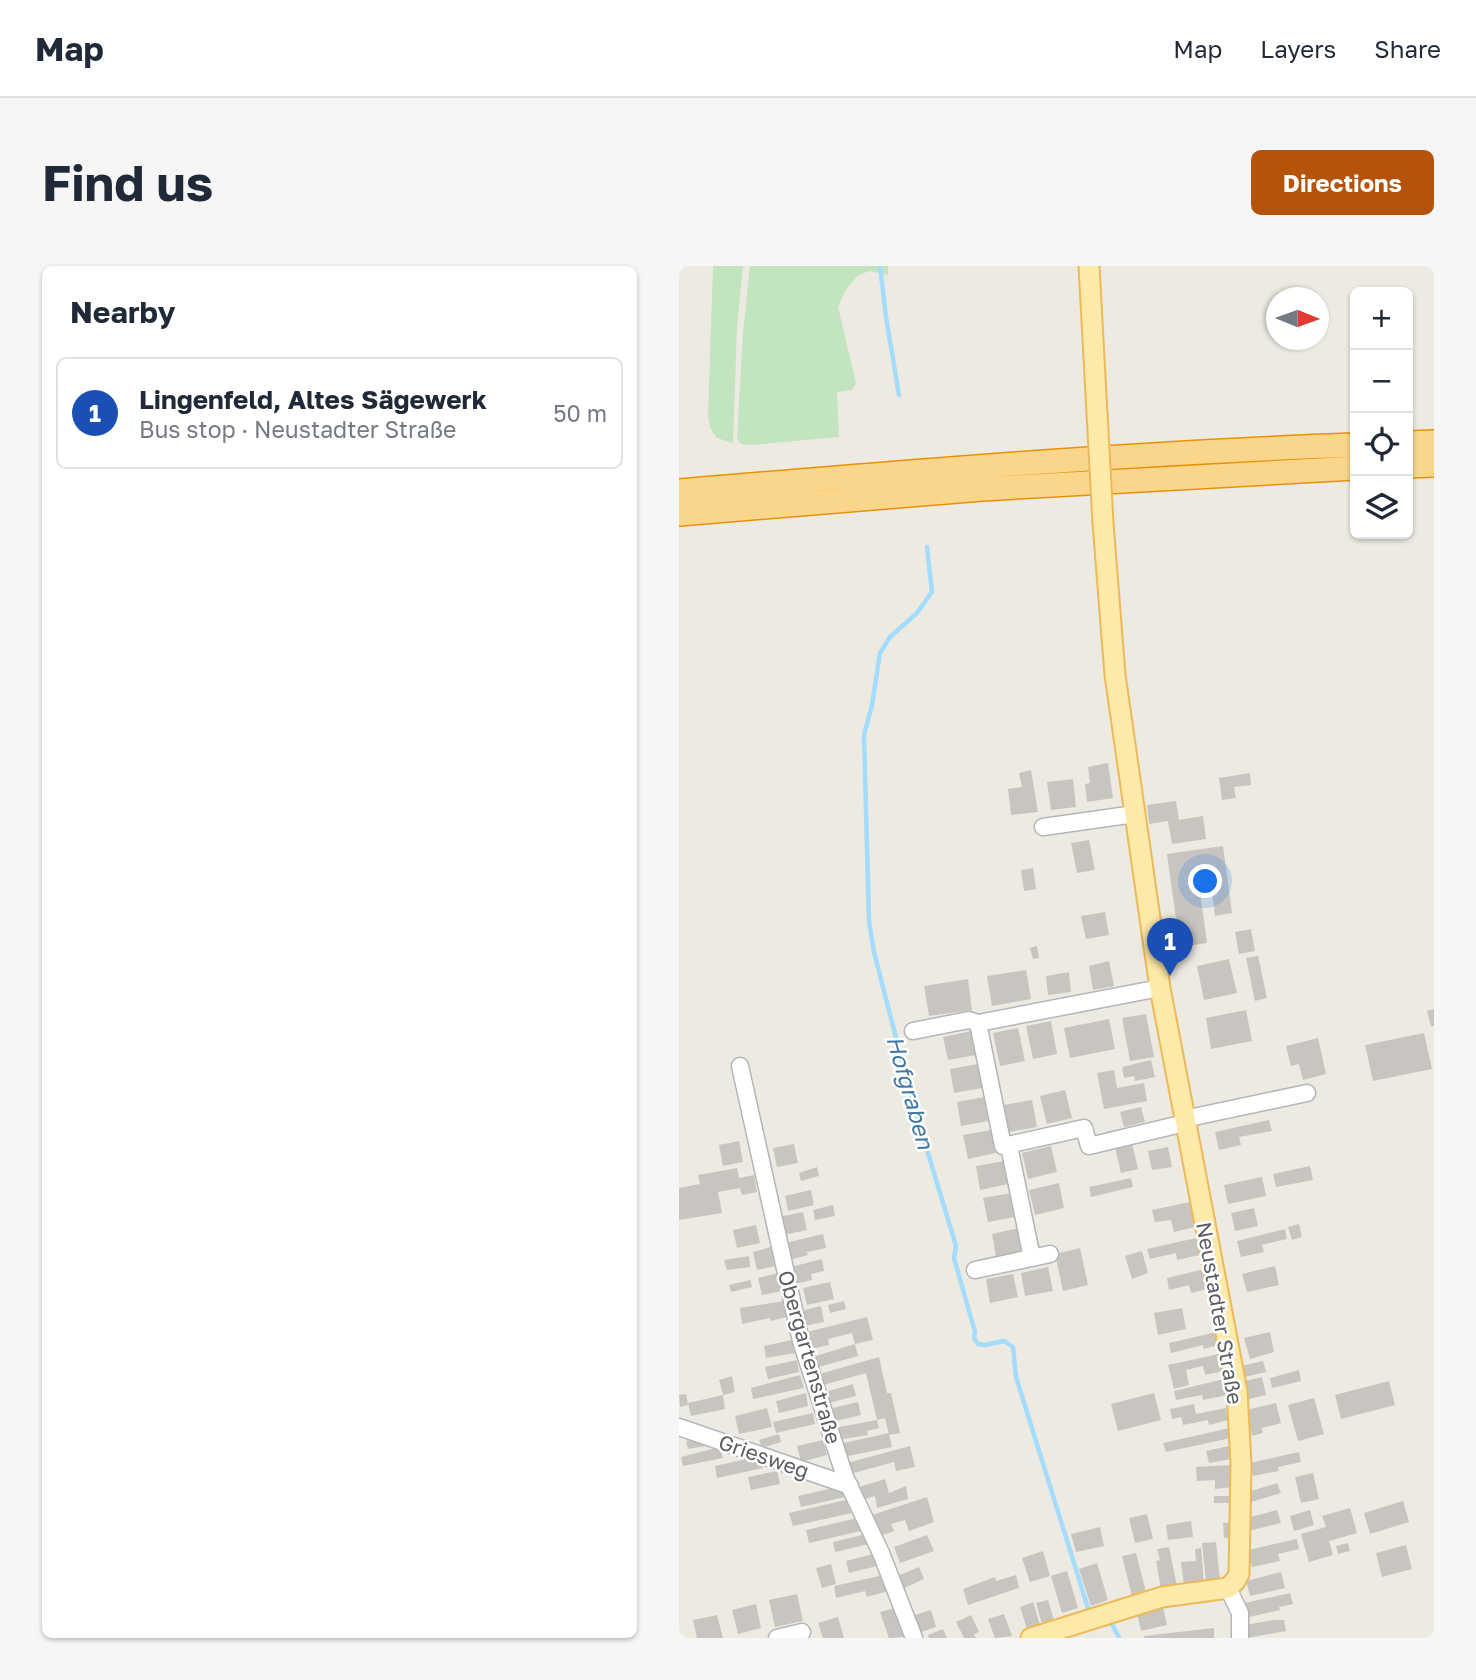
<!DOCTYPE html>
<meta charset="utf-8">
<style>
:root{--surface:#fff;--page:#f6f6f7;--text:#1f2937;--muted:#747a83;--line:#e0e1e3;--accent:#b45309}
body{margin:0;font-family:"Golos Text",sans-serif;background:var(--page);color:var(--text)}
.controls{position:absolute;right:21px;top:21px;display:grid;overflow:hidden;border-radius:10px;box-shadow:0 2px 5px #0004}
.controls button{width:63px;height:63px;display:grid;place-items:center;padding:0;border:0;border-bottom:2px solid var(--line);background:var(--surface);color:var(--text);font:35px sans-serif}
.compass{position:absolute;left:587px;top:21px;width:63px;height:63px;border-radius:50%;background:var(--surface);box-shadow:0 2px 5px #0004;rotate:91deg}
.you{position:absolute;left:527px;top:616px;width:24px;height:24px;margin:-18px;border:5px solid #fff;border-radius:50%;background:#1a73e8;box-shadow:0 0 0 10px #1a73e833}
.badge{display:grid;place-items:center;width:46px;height:46px;border-radius:50%;background:var(--accent);color:#fff;font-size:23px;font-weight:700}
.pin{position:absolute;translate:-50% -58px;filter:drop-shadow(0 2px 4px #0008)}
.pin::after{content:'';position:absolute;top:37px;width:24px;height:21px;background:inherit;clip-path:polygon(0 0,100% 0,50% 100%)}
.list{margin:0;padding:0;list-style:none}
h2{display:flex;justify-content:space-between;align-items:center;height:91px;margin:0;padding:0 28px;font-size:30px}
h2 small{font-size:23px;font-weight:400;color:var(--muted)}
.list li{display:grid;grid-template-columns:46px 1fr auto;gap:21px;align-items:center;box-sizing:border-box;height:112px;margin:0 14px 14px;padding:0 14px;border:2px solid var(--line);border-radius:10px}
.list b{display:block;font-size:26px;white-space:nowrap}
.list p{margin:0;font-size:23px;white-space:nowrap;color:var(--muted)}
.list em{font-size:23px;font-style:normal;color:var(--muted)}
.icon{flex:none;width:38px;height:38px;fill:none;stroke:currentColor;stroke-width:2;stroke-linecap:round;stroke-linejoin:round}
.map{position:relative;flex:none;width:755px;height:1372px;overflow:hidden;border-radius:10px}
header{display:flex;align-items:center;gap:42px;box-sizing:border-box;height:98px;padding:0 35px;background:var(--surface);border-bottom:2px solid var(--line)}
header strong{font-size:33px}
nav{display:flex;gap:38px;margin-inline-start:auto;font-size:24px}
.intro{display:flex;align-items:center;justify-content:space-between;box-sizing:border-box;height:168px;padding:0 42px}
h1{margin:0;font-size:49px}
.button{padding:18px 32px;border-radius:10px;background:var(--accent);color:#fff;font-size:24px;font-weight:700}
main{display:flex;gap:42px;padding:0 42px}
aside{flex:1;background:var(--surface);border-radius:10px;box-shadow:0 2px 5px #0004}
.map>svg:first-child{display:block}
.green{fill:#c2e4bf}
.lines{fill:none;stroke-linecap:round;stroke-linejoin:round}
.stream{stroke:#a3dcfd;stroke-width:4.5}
.building{fill:#c8c5c0}
.minor-casing{stroke:#b3b6b9;stroke-width:19}
.major-casing{stroke:#edb95b;stroke-width:23}
.highway-casing{stroke:#e99106;stroke-width:26}
.minor{stroke:#fff;stroke-width:16}
.major{stroke:#fde9a8;stroke-width:19}
.highway{stroke:#fad68d;stroke-width:23}
.major-bridge-casing{stroke:#edb95b;stroke-width:23;stroke-linecap:butt}
.major-bridge{stroke:#fde9a8;stroke-width:19}
.labels{text-anchor:middle;dominant-baseline:central;stroke-width:5;stroke-linejoin:round;paint-order:stroke}
.street-label{font-size:21px;fill:#5b5f63;stroke:#fff}
.water-label{font-size:23px;font-style:italic;fill:#3e78a5;stroke:#fff}
</style>
<header>
<strong>Map</strong>
<nav><a>Map</a><a>Layers</a><a>Share</a></nav>
</header>
<div class="intro"><h1>Find us</h1><a class="button">Directions</a></div>
<main>
<aside>
<h2>Nearby<small></small></h2>
<ul class="list">
<li><span class="badge" style="background:#1a4fb4">1</span><div><b>Lingenfeld, Altes Sägewerk</b><p>Bus stop · Neustadter Straße</p></div><em>50 m</em></li>
</ul>
</aside>
<div class="map">
<svg width="755" height="1372" viewBox="0 0 755 1372">
<rect width="100%" height="100%" fill="#edeae2"/>
<path class="green" d="M34,0H64L58,60L54,177L38,172L31,162L29,150Z
M71,0H209V9L190,5L178,10L166,25L159,41L177,117L173,124L158,126L160,171L72,179L62,178L58,172L64,66Z"/>
<g class="lines">
<path class="stream" d="M201,0L207,51L220,129
M248,281L253,326L238,347L211,371L201,387L193,439L185,469L190,655L195,686L233,834L277,980L275,992L296,1066L295,1072L299,1078L306,1079L325,1075L334,1081L337,1111L409,1342
M432,1356L440,1372"/>
</g>
<path class="building" d="M429,497L434,532L408,536L406,518L411,517L409,501Z
M352,504L359,546L332,549L329,523L343,521L340,507Z
M571,507L572,519L555,521L557,532L543,534L540,512Z
M394,513L397,541L372,544L368,516Z
M497,535L500,554L524,550L527,573L493,578L489,555L470,558L468,539Z
M410,574L416,604L398,607L392,577Z
M544,580L553,647L536,650L530,602L518,604L528,677L501,681L488,588Z
M354,602L357,623L345,625L342,604Z
M426,646L430,669L407,673L402,650Z
M572,663L576,685L560,688L556,666Z
M358,680L360,692L354,693L351,682Z
M579,690L588,732L576,735L567,692Z
M550,693L558,727L525,734L518,700Z
M430,695L435,720L414,724L410,700Z
M347,704L352,733L313,740L308,710Z
M390,706L392,726L369,729L367,710Z
M289,713L293,744L250,750L245,720Z
M755,743V760H752L748,745Z
M567,744L573,775L532,783L527,752Z
M467,748L475,791L451,795L443,752Z
M430,753L436,783L391,792L385,762Z
M372,755L378,788L354,793L347,760Z
M339,762L346,795L321,800L314,767Z
M292,765L297,789L269,794L264,771Z
M745,767L753,803L694,815L686,779Z
M639,772L647,808L624,814L620,798L612,800L607,780Z
M472,794L476,811L456,815L455,810L445,812L443,801Z
M299,798L303,822L275,827L271,803Z
M435,804L438,822L465,817L468,835L425,843L418,807Z
M386,824L393,852L368,858L361,830Z
M306,831L310,855L282,860L278,836Z
M353,834L358,861L330,866L325,839Z
M462,841L466,856L445,861L441,846Z
M590,854L593,865L560,871L562,879L540,884L536,866Z
M312,864L317,887L289,893L284,869Z
M60,875L64,896L44,900L40,879Z
M453,877L459,903L442,907L436,881Z
M115,878L119,897L98,901L94,882Z
M372,880L378,906L349,913L343,887Z
M489,881L493,901L473,904L469,885Z
M325,895L329,918L301,924L297,900Z
M631,900L634,914L597,921L594,908Z
M138,901L140,910L122,915L120,907Z
M58,902L60,912L75,909L78,926L63,929L61,922L39,926L43,947L0,954V922L21,918L19,909Z
M583,911L587,930L549,938L545,919Z
M452,912L454,921L412,931L410,921Z
M380,917L385,942L356,949L350,924Z
M132,924L135,939L109,945L106,930Z
M332,927L336,951L309,956L304,932Z
M511,936L516,961L495,966L492,954L476,956L473,944Z
M154,939L156,950L136,954L134,944Z
M575,942L579,960L556,965L552,947Z
M124,946L128,964L104,969L100,951Z
M620,958L623,971L613,974L609,961Z
M77,959L81,977L58,982L54,964Z
M340,962L345,986L317,991L313,968Z
M606,963L608,973L583,979L585,986L562,991L558,975Z
M144,968L147,982L128,986L129,989L110,994L106,977Z
M517,972L521,989L498,994L497,987L471,993L468,983Z
M92,981L96,1000L78,1004L74,986Z
M401,982L409,1019L384,1025L376,988Z
M463,985L469,1007L453,1013L446,990Z
M70,990L71,1001L48,1004L45,994Z
M143,993L145,1005L132,1008L133,1014L116,1018L112,1001Z
M596,1000L600,1019L568,1026L563,1008Z
M369,1001L374,1025L346,1030L342,1007Z
M525,1003L529,1023L512,1027L510,1019L490,1024L488,1012Z
M99,1007L103,1025L83,1029L79,1012Z
M334,1008L339,1031L311,1037L307,1013Z
M71,1014L73,1021L52,1026L50,1019Z
M151,1016L155,1033L128,1039L124,1022Z
M105,1035L108,1051L91,1055V1052L63,1058L61,1042Z
M165,1035L167,1043L151,1047L149,1039Z
M142,1040L145,1056L125,1060L122,1045Z
M503,1042L507,1063L479,1069L475,1047Z
M188,1051L194,1074L176,1078L173,1067L149,1073L150,1079L132,1083L128,1066Z
M538,1066L540,1079L524,1083V1079L492,1087L490,1077Z
M591,1066L595,1086L571,1093L565,1072Z
M113,1074L116,1087L87,1092L85,1080Z
M176,1078L179,1090L136,1102L133,1091Z
M540,1088L544,1105L526,1109L524,1100L507,1104L510,1119L495,1123L489,1099Z
M200,1091L208,1127H212L221,1167L210,1169L206,1152L198,1154L187,1107L141,1120L137,1109Z
M118,1094L120,1106L89,1113L86,1101Z
M584,1095L587,1106L561,1112L558,1101Z
M620,1104L622,1115L593,1122L591,1112Z
M121,1109L125,1122L74,1133L72,1122Z
M53,1110L56,1126L44,1129L40,1114Z
M583,1111L587,1129L566,1134L562,1116Z
M545,1113L549,1129L524,1134L523,1129L497,1134L495,1125Z
M710,1115L716,1139L662,1153L656,1129Z
M174,1118L177,1130L146,1138L143,1127Z
M127,1127L129,1140L100,1147L97,1135Z
M475,1127L482,1154L439,1165L432,1138Z
M7,1128L9,1139L1,1141L0,1129Z
M44,1129L46,1143L12,1150L9,1137Z
M635,1132L645,1168L619,1175L609,1139Z
M179,1136L182,1149L152,1156L149,1143Z
M597,1137L602,1157L583,1162L584,1167L573,1170L567,1144Z
M515,1138L517,1148L547,1142L549,1154L530,1159L529,1154L504,1159L502,1151L493,1153L491,1143Z
M88,1142L93,1161L60,1168L56,1150Z
M134,1147L136,1158L97,1167L94,1156Z
M198,1154L200,1162L188,1165L189,1169L158,1174L155,1162Z
M551,1162L552,1172L487,1186L484,1177Z
M210,1167L213,1181L164,1191L160,1178Z
M100,1168L102,1176L83,1182L80,1174Z
M24,1171L26,1180L9,1183L7,1175Z
M144,1174L148,1189L122,1196L118,1180Z
M231,1180L236,1201L217,1205L215,1196L171,1208L168,1197Z
M550,1180L552,1193L530,1197L527,1185Z
M41,1181L44,1192L4,1200L2,1191Z
M620,1186L622,1196L599,1201L600,1205L574,1210L571,1197Z
M81,1190L84,1202L38,1212L36,1200Z
M552,1199L553,1221L536,1223V1214L518,1215L517,1201Z
M98,1205L101,1218L72,1224L69,1211Z
M634,1207L640,1233L622,1237L616,1211Z
M206,1213L210,1227L227,1220L229,1233L198,1242L196,1230L183,1234L180,1221Z
M598,1217L602,1227L572,1236L569,1226Z
M163,1220L166,1231L122,1241L119,1230Z
M535,1230H553V1237H535Z
M248,1231L255,1256L230,1265L226,1254L212,1258L215,1265L201,1270L193,1249Z
M171,1233L173,1247L114,1260L110,1247Z
M724,1235L730,1256L691,1268L685,1247Z
M671,1242L678,1267L650,1275L654,1289L630,1296L622,1268L647,1261L643,1250Z
M598,1244L602,1257L569,1265L568,1252Z
M631,1244L635,1259L615,1265L611,1250Z
M468,1248L474,1273L456,1277L450,1252Z
M178,1252L182,1265L130,1277L127,1264Z
M512,1255L514,1271L489,1274L487,1259Z
M554,1256L555,1271L545,1272L544,1257Z
M421,1261L425,1280L397,1286L392,1268Z
M187,1268L190,1278L156,1286L154,1276Z
M248,1269L255,1285L221,1297L215,1281Z
M618,1273L620,1283L599,1288L601,1295L573,1301L569,1284Z
M537,1276L541,1315L527,1316L523,1277Z
M669,1277L671,1285L659,1288L657,1280Z
M727,1279L733,1303L703,1311L697,1287Z
M490,1281L498,1320L482,1323L477,1295L481,1294L478,1283Z
M522,1282L525,1317L505,1319L502,1296L517,1295L516,1283Z
M364,1285L371,1310L351,1316L343,1292Z
M457,1287L467,1326L453,1330L443,1290Z
M195,1288L198,1300L170,1307L167,1295Z
M418,1297L429,1334L412,1340L400,1303Z
M152,1298L157,1318L143,1322L137,1302Z
M240,1301L245,1313L221,1324L216,1311Z
M388,1305L399,1342L383,1347L372,1310Z
M602,1306L606,1322L571,1330L567,1315Z
M205,1309L209,1325L188,1331L186,1325L157,1332L155,1320Z
M337,1309L340,1322L289,1339L284,1323L316,1311L317,1315Z
M611,1327L614,1338L600,1341L601,1344L570,1351L566,1337Z
M118,1328L124,1355L96,1361L90,1334Z
M369,1334L375,1354L363,1358L357,1337Z
M354,1336L361,1359L348,1363L341,1341Z
M77,1338L82,1362L59,1368L53,1344Z
M484,1341L488,1359L462,1365L458,1347Z
M216,1342L226,1371L210,1372L201,1346Z
M252,1344L257,1361L239,1367L233,1350Z
M325,1348L333,1370L316,1372L309,1353Z
M38,1349L44,1372H18L14,1354Z
M292,1349L300,1366L295,1368L297,1372H285L277,1356Z
M159,1351L165,1372H144L139,1357Z
M595,1354H605L607,1365L568,1372L566,1359Z
M535,1362V1372H465V1370Z
M264,1363L268,1372H250L249,1369Z"/>
<g class="lines">
<g class="minor-casing">
<path id="minor" d="M364,561L456,548
M481,722L299,757L324,880L405,862L410,880L506,857
M234,765L290,754L299,757
M61,800L122,1075L166,1211L202,1287L235,1372
M505,853L628,827
M330,880L353,992
M296,1004L371,988
M0,1161L171,1220
M549,1322L561,1347V1372
M98,1372L123,1366"/>
</g>
<g class="major-casing">
<path id="major" d="M410,0L418,147
M352,1372L483,1331L549,1322L556,1315L560,1308L562,1198L558,1125L481,722L436,409L424,257"/>
</g>
<g class="highway-casing">
<path id="highway" d="M729,177L755,176
M729,200L755,199
M0,225C225,206 450,187 676,179
M0,248L303,223L676,202"/>
</g>
<use href="#minor" class="minor"/>
<use href="#major" class="major"/>
<use href="#highway" class="highway"/>
<g class="major-bridge-casing">
<path id="major-bridge" d="M418,147L424,257"/>
</g>
<use href="#major-bridge" class="major-bridge"/>
</g>
<g class="labels">
<g class="street-label">
<text transform="translate(541 1047) rotate(80)">Neustadter Straße</text>
<text transform="translate(131 1091) rotate(74)">Obergartenstraße</text>
<text transform="translate(85 1190) rotate(19)">Griesweg</text>
</g>
<g class="water-label">
<text transform="translate(232 826) rotate(74)">Hofgraben</text>
</g>
</g>
</svg>
<div class="controls">
<button>+</button>
<button>−</button>
<button><svg class="icon" aria-label="locate" viewBox="0 0 24 24"><circle cx="12" cy="12" r="6"/><path d="M12 2v4M12 18v4M2 12h4M18 12h4"/></svg></button>
<button><svg class="icon" aria-label="layers" viewBox="0 0 24 24"><path d="M12 4l9 5-9 5-9-5zM3 14l9 5 9-5"/></svg></button>
</div>
<svg class="compass" viewBox="-18 -18 36 36"><path d="M0-13l5 13h-10z" fill="#e53935"/><path d="M0 13l5-13h-10z" fill="#747a83"/></svg>
<div class="you"></div>
<div class="pin badge" style="left:491px;top:710px;background:#1a4fb4">1</div>
</div>
</main>
